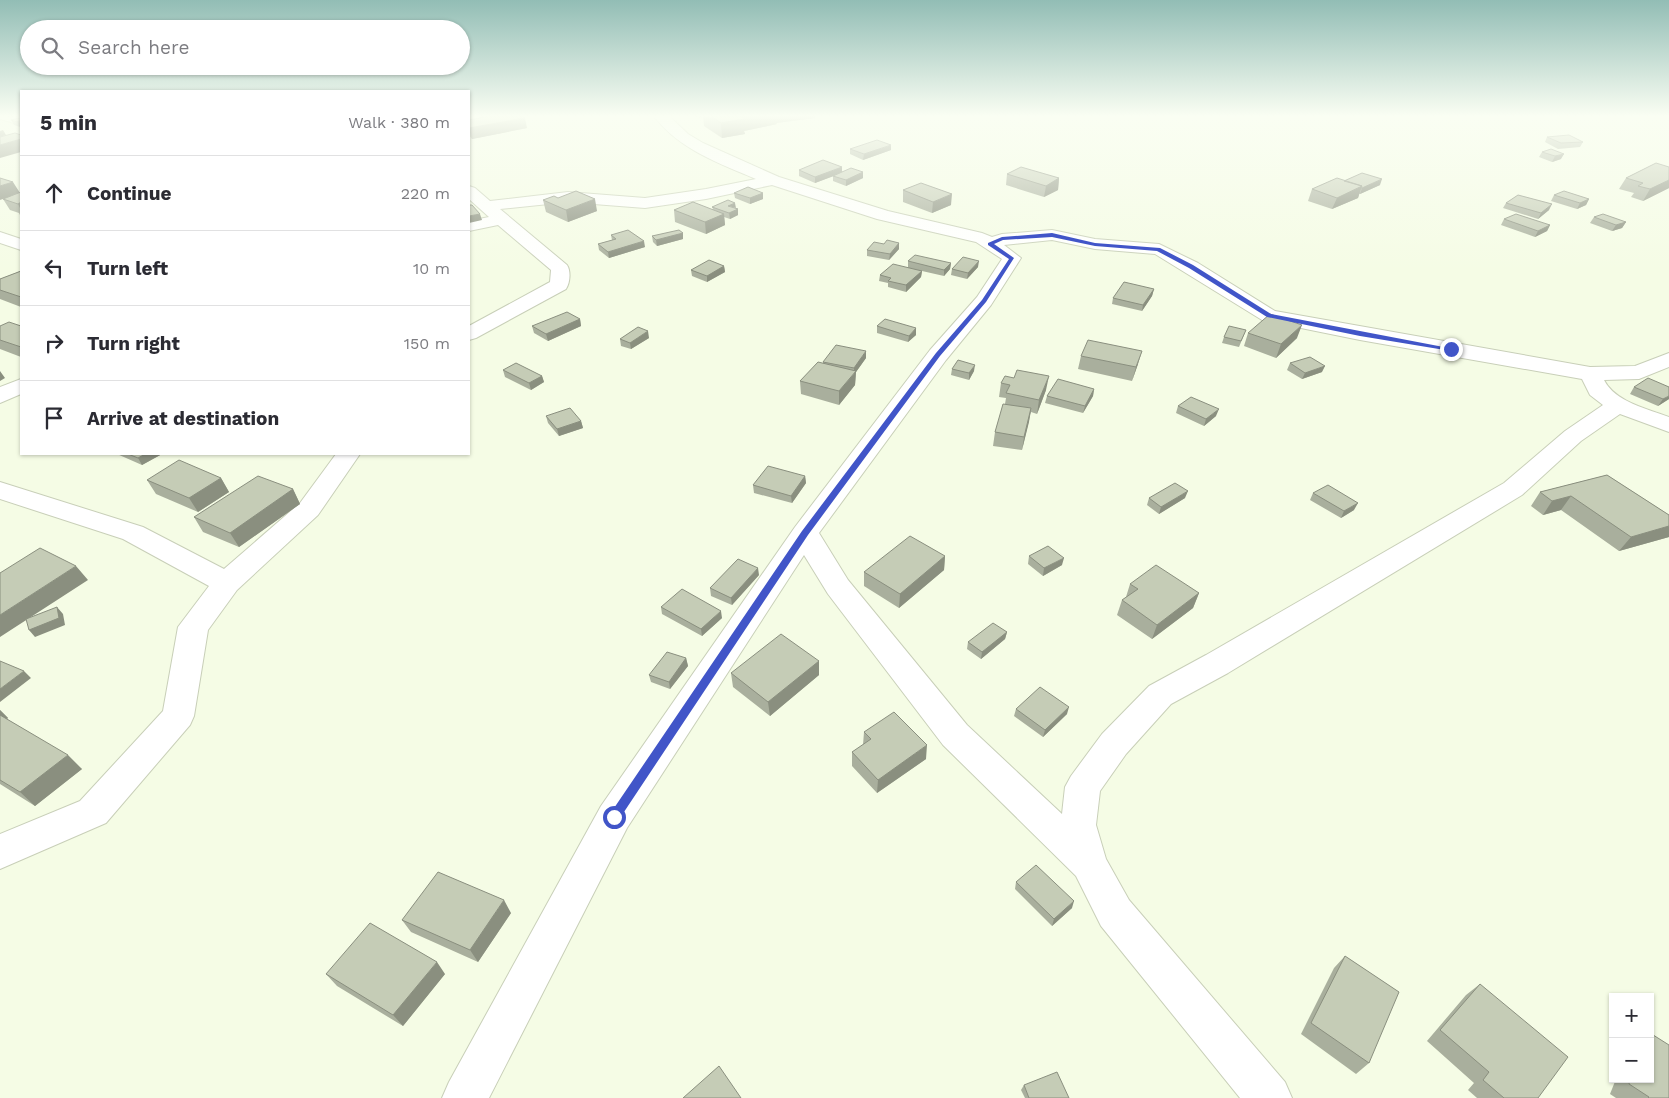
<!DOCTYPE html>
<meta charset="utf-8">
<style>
:root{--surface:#fff;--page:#f7f7f7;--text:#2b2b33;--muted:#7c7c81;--line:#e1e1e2}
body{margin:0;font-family:"Work Sans",sans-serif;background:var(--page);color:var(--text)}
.controls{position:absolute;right:15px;bottom:15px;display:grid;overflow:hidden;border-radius:0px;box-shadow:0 1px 4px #0004}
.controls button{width:45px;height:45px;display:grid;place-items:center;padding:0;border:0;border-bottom:1px solid var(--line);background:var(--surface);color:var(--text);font:25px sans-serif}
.stop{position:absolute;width:15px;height:15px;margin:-11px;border:4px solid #4155c8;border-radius:50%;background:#fff}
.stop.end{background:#4155c8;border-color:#fff;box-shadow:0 1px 5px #0008}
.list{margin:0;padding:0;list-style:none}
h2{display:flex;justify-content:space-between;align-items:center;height:65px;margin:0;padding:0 20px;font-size:21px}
h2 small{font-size:16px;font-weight:400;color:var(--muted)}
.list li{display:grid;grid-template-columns:32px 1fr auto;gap:15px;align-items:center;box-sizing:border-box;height:75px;padding:0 20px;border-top:1px solid var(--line)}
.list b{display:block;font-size:19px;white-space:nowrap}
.list em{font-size:16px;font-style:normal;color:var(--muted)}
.icon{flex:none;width:28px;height:28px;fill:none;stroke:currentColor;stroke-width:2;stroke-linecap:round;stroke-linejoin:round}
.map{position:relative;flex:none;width:1669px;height:1098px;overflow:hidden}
.search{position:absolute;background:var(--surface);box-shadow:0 1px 4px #0004;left:20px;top:20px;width:450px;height:55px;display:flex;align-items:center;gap:12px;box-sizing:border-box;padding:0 18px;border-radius:28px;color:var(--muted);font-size:19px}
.panel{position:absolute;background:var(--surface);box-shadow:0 1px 4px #0004;left:20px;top:90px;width:450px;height:365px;border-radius:0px}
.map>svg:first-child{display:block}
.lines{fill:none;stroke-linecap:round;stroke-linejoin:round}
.minor-casing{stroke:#c8cfb8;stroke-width:2}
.minor{fill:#fff;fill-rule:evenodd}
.wall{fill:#a9af9d}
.shaded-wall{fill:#8a8f7f}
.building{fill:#c5ccb6;stroke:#8a8f7f}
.route{fill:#4155c8}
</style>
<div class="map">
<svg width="1669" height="1098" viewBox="0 0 1669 1098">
<rect width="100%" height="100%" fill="#f5fce5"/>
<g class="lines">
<g class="minor-casing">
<path id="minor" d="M0,116L21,117V125L0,119Z
M654,116H669L688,134L703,143L779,177L888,211L982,233L992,237L1002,234L1052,230L1095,239L1159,244L1198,263L1275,311L1590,367L1635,366L1669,353V367L1639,379L1604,380C1615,402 1648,409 1669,417V432L1620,414L1581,441L1522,495L1228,673L1171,704L1126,754L1100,791L1096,825L1106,859L1129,900L1285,1082L1292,1098H1240L1101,926L1076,876L943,745L828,594L804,555L627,828L489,1098H442L449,1082L601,806L795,527L930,350L977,297L1002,259L976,242L877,219L772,185L706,199L645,208L568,202L500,209L567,265C571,271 570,283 566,289L476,338L469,340V326L550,282L551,270L498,225L469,231V221L489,217L469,199V186L475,188L490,201L568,192L645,198L706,189L756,179C721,164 678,149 654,116ZM1052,240L1095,249L1155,254L1262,320L1360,340L1582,379L1590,395L1603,405L1565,431L1504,483L1206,655L1149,686L1102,734L1071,776L1065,787L1062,814L967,725L848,580L819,533L946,360L991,305L1021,258L1004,245Z
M0,232L21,239V250L0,243Z
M21,379V394L0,403V387Z
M336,454H360L318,515L237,590L208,630L194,716L190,725L106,823L0,869V834L80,801L163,711L178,627L209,586L123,539L0,499V482L143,527L224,569L300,503Z"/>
</g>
<use href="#minor" class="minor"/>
</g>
<path class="wall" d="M696,116H815V118L776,123L777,124L744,131L745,134L722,138L704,126L703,117L699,118Z
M21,118V126L20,127L14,125L11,120Z
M469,120L527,128L472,139L469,135Z
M1547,137L1583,142L1580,147L1558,149L1545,142Z
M850,149L891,150L863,160L850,154Z
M1551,149L1561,159L1552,162L1539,157L1542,152Z
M1669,167V188L1643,201L1631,197L1634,193L1619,189L1626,178Z
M799,170L863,172V178L846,186L833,181V176L815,183L799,176Z
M1007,174L1059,178L1058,190L1044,197L1006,185Z
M1344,181L1380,185L1360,194H1359L1358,198L1332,209L1308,201L1312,189Z
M903,190L951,205L932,213L903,202Z
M21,192V217L19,213L10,210L3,199Z
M734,193H763V199L750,204L735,198Z
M1554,195L1589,199L1586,205L1577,209L1551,201Z
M543,200L597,211L568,222L546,212Z
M1506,203L1549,210L1538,219L1503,208Z
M712,207L736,208L738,209V215L730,219L724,217L725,225L706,234L675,222L674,210L713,209Z
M1594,217L1626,222L1622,228L1612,231L1590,223Z
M1504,219L1550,225L1547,231L1535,237L1501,225Z
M683,233V239L657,246L653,242L652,236Z
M611,235L645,247L609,258L599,250L598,244L612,240Z
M899,243V249L889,260L867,256V250Z
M908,261L951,263L950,269L944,276L922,271L921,277L906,292L888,287V283L879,281L880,275L908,267Z
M724,266L725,272L707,282L692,276L691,270Z
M978,267L967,279L951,275L952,269Z
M21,271V307L0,299V279Z
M1154,289L1152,296L1142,311L1112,304L1113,298Z
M580,319L581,326L548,341L534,333L532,326Z
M0,326H21V357L0,349Z
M877,326L916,335L908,342L877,333Z
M1246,330L1239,347L1222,343L1224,337Z
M1248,333L1297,338L1276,358L1244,346Z
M649,338L631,349L621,346L620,339Z
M1081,356L1138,364L1132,381L1078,369Z
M866,358L856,372L855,385L839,405L801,394L800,381L823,363V362Z
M1290,363L1322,372L1302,379L1287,370Z
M952,369L974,371L969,380L951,375Z
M503,370L542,376L544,382L531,390L505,377Z
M1001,383L1046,390L1037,414L1031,412L1022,450L993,446L995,432L1005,404L1006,398L999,397Z
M1634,387L1669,399L1658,406L1630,394Z
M1094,389L1093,396L1083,413L1045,403L1047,396Z
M1178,406L1216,416L1204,426L1176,413Z
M546,416L581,421L583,428L559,436L548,423Z
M117,454H162L142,465Z
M1607,475L1669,515V537L1619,551L1561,510L1543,515L1531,506L1540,492Z
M805,476L806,483L792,503L754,493L753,485Z
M221,478L229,492L198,512L156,494L147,480Z
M293,489L300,504L239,547L203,532L194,517Z
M1313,493L1354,510L1341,518L1310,500Z
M1149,498H1185L1159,514L1147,505Z
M945,556L944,570L899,608L864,586V572Z
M1029,556L1062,565L1043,576L1028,564Z
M759,575L732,605L711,596L710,588Z
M1130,584L1199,593L1193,608L1152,639L1117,615L1122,600L1126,597Z
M661,607L722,618L702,636L662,614Z
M1007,632L1005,639L981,659L967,649L968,642Z
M686,658L688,666L670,689L651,682L649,675Z
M819,661V675L770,716L733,687L731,673Z
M1016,709L1067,714L1043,737L1014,716Z
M0,710L8,718L7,719L82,769L35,806L0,784Z
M864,732L926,759L877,793L852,766V752L863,745Z
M1016,882L1072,908L1052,926L1015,889Z
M511,913L478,962L411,932L402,920Z
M1345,956L1369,1063L1356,1074L1301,1034L1334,968Z
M326,974H445L403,1026L337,986Z
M1480,984L1538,1098H1477L1468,1090L1474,1083L1427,1041L1466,995Z
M1616,1079H1650L1669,1098H1616L1610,1094Z
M1024,1085L1069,1098H1025L1021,1090Z"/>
<path class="shaded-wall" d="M741,116H815V118L776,123L777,124L744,131L745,134L722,138L721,123Z
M525,118L527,128L472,139L469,128Z
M21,120V126L20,127L17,122Z
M3,130L6,135L0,137V131Z
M21,139V152L0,158V145Z
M891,145V150L863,160L864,154Z
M1564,154L1561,159L1552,162L1555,156Z
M842,167V173L815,183V177Z
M863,172V178L846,186V180Z
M1059,178L1058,190L1044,197L1046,186Z
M1382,179L1380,185L1360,194L1362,188Z
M1669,180V188L1643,201L1650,189Z
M13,182L20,193L0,200V186Z
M1362,186L1358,198L1332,209L1337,198Z
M763,193V199L750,204V198Z
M952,194L951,205L932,213L933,202Z
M595,199L597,211L568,222L566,210Z
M1589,199L1586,205L1577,209L1580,203Z
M21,202V210L18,204Z
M735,203L736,208L728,206Z
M1552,204L1549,210L1538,219L1541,213Z
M738,209V215L730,219L729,213Z
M480,214L482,220L469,223V216Z
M724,214L725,225L706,234L705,222Z
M1626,222L1622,228L1612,231L1616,225Z
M1550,225L1547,231L1535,237L1538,231Z
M683,233V239L657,246L656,240Z
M644,241L645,247L609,258L608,252Z
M899,243V249L889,260L890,254Z
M979,261L978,267L967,279L968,273Z
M951,263L950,269L944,276V270Z
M724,266L725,272L707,282V276Z
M922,271L921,277L906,292V285Z
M1154,289L1152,296L1142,311L1143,305Z
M580,319L581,326L548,341L546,334Z
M1302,325L1297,338L1276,358L1281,344Z
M916,328V335L908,342L909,336Z
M648,331L649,338L631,349L630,343Z
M866,351V358L856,372L855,385L839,405V391L854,374V368Z
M1142,351L1138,364L1132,381L1136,367Z
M975,365L974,371L969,380V373Z
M1325,366L1322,372L1302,379L1305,373Z
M0,371L5,378L0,381Z
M542,376L544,382L531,390L529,383Z
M1049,376L1046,390L1037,414L1039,400Z
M1094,389L1093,396L1083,413L1085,406Z
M1669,396V399L1658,406L1663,399Z
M1031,408L1029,422L1022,450L1024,437Z
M1219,409L1216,416L1204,426L1206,419Z
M581,421L583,428L559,436L557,429Z
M145,454H162L142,465L138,458Z
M805,476L806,483L792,503L791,496Z
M221,478L229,492L198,512L189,498Z
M293,489L300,504L239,547L230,533Z
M1188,491L1185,498L1159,514L1161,507Z
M1571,496L1561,510L1543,515L1552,501Z
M1358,503L1354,510L1341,518L1344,511Z
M1669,526V537L1619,551L1631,537Z
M945,556L944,570L899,608L900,594Z
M1064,558L1062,565L1043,576L1044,568Z
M76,566L88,580L0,637V615Z
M758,568L759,575L732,605L731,598Z
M1199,593L1193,608L1152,639L1157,625Z
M57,607L63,614L65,625L35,637L29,630Z
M721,611L722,618L702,636L701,629Z
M1007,632L1005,639L981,659L982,652Z
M686,658L688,666L670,689L669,682Z
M819,661V675L770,716L768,702Z
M24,671L31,678L0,702V689Z
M1069,707L1067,714L1043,737L1045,730Z
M0,710L8,718L0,724Z
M927,745L926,759L877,793L878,780Z
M68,755L82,769L35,806L20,792Z
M504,900L511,913L478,962L470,950Z
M1074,901L1072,908L1052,926L1054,919Z
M437,962L445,974L403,1026L393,1015Z"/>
<path class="building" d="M489,116H523L525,118L469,128V120Z
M711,116H741L744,119L721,123Z
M20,118H21V120L17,122L11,120Z
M15,133L21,135V139L0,145V137Z
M1569,135L1583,142L1561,143L1547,137Z
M877,140L891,145L864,154L850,149Z
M1551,149L1564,154L1555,156L1542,152Z
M823,160L842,167L815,177L799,170Z
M1656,163L1669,167V180L1650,189L1638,186L1643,183L1626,178Z
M1021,167L1059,178L1046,186L1007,174Z
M851,168L863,172L846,180L833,176Z
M1362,173L1382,179L1362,188H1361L1362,186L1344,181Z
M0,178L13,182L0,186Z
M1337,178L1362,186L1337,198L1312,189Z
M921,183L952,194L933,202L903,190Z
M748,187L763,193L750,198L734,193Z
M576,191L595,199L566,210L543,200L554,196L558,198Z
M1564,191L1589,199L1580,203L1554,195Z
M21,192V202L18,204L3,199Z
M1518,195L1552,204L1541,213L1506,203Z
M728,200L735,203L728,206L738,209L729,213L712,207Z
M693,202L724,214L705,222L674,210Z
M469,205H472L480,214L469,216Z
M1516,214L1550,225L1538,231L1504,219Z
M1603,214L1626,222L1616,225L1594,217Z
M628,230L644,241L608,252L598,244L616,239L611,235Z
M679,230L683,233L656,240L652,236Z
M887,240L899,243L890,254L867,250L874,242L884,244Z
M915,255L951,263L944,270L908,261Z
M963,257L979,261L968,273L952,269Z
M709,260L724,266L707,276L691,270Z
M893,264L922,271L906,285L888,281L891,278L880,275Z
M21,271V297L0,290V279Z
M1124,282L1154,289L1143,305L1113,298Z
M567,312L580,319L546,334L532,326Z
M1270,314L1302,325L1281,344L1248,333Z
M885,319L916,328L909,336L877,326Z
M9,322L21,326V347L0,340V326Z
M1229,326L1246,330L1241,341L1224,337Z
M638,327L648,331L630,343L620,339Z
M1088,340L1142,351L1136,367L1081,356Z
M836,345L866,351L854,368L823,362Z
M1310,357L1325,366L1305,373L1290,363Z
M958,360L975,365L969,373L952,369Z
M818,362L856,371L839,391L800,381Z
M516,363L542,376L529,383L503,370Z
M1017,370L1049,376L1039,400L1006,393L1010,385L1001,383L1005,376L1014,378Z
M1648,378L1669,387V396L1663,399L1634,387Z
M1058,379L1094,389L1085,406L1047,396Z
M1191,397L1219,409L1206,419L1178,406Z
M1003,404L1031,408L1024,437L995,432Z
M570,408L581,421L557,429L546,416Z
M128,454H145L138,458Z
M179,460L221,478L189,498L147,480Z
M768,466L805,476L791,496L753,485Z
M1607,475L1669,515V526L1631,537L1571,496L1552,501L1540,492Z
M258,476L293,489L230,533L194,517Z
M1175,483L1188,491L1161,507L1149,498Z
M1328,485L1358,503L1344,511L1313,493Z
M910,536L945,556L900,594L864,572Z
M1048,546L1064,558L1044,568L1029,556Z
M40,548L76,566L0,615V573Z
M738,559L758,568L731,598L710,588Z
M1156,565L1199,593L1157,625L1122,600L1138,589L1130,584Z
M682,589L721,611L701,629L661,607Z
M57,607L59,618L29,630L26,619Z
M993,623L1007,632L982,652L968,642Z
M781,634L819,661L768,702L731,673Z
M667,652L686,658L669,682L649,675Z
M0,661L24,671L0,689Z
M1040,687L1069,707L1045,730L1016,709Z
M894,712L927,745L878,780L852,752L871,739L864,732Z
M0,715L68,755L20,792L0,780Z
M1036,865L1074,901L1054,919L1016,882Z
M438,872L504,900L470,950L402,920Z
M370,923L437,962L393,1015L326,974Z
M1345,956L1399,992L1369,1063L1311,1023Z
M1480,984L1568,1057L1538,1098H1504L1483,1080L1489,1072L1440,1030Z
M1650,1033L1669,1045V1098H1648L1649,1097L1629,1084L1630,1079H1650Z
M719,1066L741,1098H683Z
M1057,1072L1069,1098H1029L1024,1085Z"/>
<linearGradient id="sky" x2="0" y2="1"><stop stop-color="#92bdb5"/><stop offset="0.43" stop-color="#fafef3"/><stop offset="1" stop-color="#fafef3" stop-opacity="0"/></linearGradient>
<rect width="1669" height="270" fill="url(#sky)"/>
<path class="route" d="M1052,233L1095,243L1160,248L1193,265L1271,314L1454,349L1451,351L1360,336L1267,317L1189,268L1157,251L1095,246L1052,237L1003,240L994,244L1014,258L986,302L940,356L808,535L618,821H610L608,817L610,814L802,531L936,353L982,300L1009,259L988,245V243L1002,237Z"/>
</svg>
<div class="controls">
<button>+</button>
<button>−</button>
</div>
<div class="stop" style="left:614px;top:817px"></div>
<div class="stop end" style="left:1451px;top:349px"></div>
<div class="search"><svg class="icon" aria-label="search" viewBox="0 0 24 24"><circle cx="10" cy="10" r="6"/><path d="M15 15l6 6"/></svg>Search here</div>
<section class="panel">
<h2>5 min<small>Walk · 380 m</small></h2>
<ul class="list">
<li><svg class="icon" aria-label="ahead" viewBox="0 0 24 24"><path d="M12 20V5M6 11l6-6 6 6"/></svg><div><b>Continue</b></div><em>220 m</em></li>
<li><svg class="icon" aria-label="left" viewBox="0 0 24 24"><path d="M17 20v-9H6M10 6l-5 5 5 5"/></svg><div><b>Turn left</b></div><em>10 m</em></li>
<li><svg class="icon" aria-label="right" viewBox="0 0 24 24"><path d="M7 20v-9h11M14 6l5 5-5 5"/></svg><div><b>Turn right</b></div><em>150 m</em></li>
<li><svg class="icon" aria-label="arrive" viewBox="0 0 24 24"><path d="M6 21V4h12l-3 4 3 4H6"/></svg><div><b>Arrive at destination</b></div></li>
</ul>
</section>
</div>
